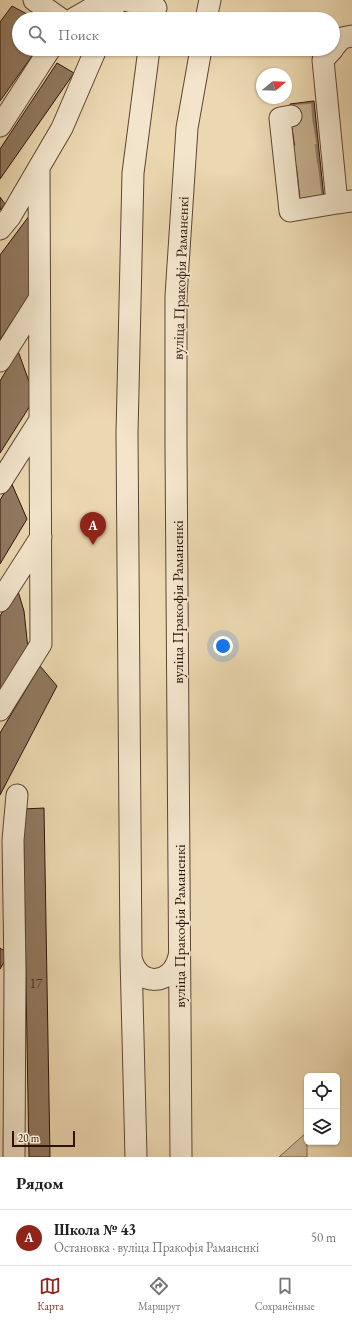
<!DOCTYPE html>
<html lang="ru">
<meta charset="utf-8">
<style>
:root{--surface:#fff;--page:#f2f2f2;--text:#222;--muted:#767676;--line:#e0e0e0;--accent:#8f2418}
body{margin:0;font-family:"EB Garamond",serif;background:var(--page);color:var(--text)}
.controls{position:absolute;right:12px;bottom:12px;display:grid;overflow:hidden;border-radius:6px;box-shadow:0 1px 3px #0004}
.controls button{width:36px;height:36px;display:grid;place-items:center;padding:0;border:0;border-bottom:1px solid var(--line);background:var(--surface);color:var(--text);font:20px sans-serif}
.compass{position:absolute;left:256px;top:68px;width:36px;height:36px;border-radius:50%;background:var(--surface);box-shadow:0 1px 3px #0004;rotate:71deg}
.scale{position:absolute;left:12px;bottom:10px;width:63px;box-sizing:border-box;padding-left:4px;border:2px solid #2f1309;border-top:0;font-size:11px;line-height:14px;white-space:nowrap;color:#2f1309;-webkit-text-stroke:3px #f2e5cc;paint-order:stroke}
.you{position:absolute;left:223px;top:646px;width:14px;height:14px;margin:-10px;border:3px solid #fff;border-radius:50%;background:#1a73e8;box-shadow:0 0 0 6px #1a73e833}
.badge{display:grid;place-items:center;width:26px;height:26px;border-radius:50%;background:var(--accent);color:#fff;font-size:13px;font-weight:700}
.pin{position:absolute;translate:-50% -33px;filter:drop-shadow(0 1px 2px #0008)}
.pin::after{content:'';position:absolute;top:21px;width:14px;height:12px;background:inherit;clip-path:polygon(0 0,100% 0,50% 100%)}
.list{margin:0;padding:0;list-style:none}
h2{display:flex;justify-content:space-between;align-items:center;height:52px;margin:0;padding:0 16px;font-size:17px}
h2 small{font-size:13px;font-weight:400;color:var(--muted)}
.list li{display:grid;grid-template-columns:26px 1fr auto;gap:12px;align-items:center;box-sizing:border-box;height:56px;padding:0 16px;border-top:1px solid var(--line)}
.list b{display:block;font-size:15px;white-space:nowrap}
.list p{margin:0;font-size:13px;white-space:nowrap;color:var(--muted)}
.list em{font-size:13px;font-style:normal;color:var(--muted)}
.icon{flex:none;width:22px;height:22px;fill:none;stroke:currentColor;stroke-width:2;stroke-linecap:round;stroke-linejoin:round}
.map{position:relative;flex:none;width:352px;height:1157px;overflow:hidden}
.search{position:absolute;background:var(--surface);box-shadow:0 1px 3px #0004;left:12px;right:12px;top:12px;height:44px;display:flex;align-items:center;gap:10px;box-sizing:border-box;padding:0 14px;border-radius:22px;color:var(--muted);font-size:15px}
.sheet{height:108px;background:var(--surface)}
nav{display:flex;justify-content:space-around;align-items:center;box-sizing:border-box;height:56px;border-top:1px solid var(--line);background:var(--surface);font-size:11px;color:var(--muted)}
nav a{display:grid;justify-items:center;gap:2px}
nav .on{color:var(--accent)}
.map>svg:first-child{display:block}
.green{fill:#cbb694;stroke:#7d644e}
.building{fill:#917960;stroke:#2f1309}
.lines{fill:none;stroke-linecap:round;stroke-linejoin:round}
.minor-tunnel{stroke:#c5b08f;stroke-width:21;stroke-dasharray:21 10;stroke-linecap:butt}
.minor-casing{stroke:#5e4433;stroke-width:23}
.minor{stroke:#f2e5cc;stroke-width:21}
.labels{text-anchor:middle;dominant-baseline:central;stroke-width:3.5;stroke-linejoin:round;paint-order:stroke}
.number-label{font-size:13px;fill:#482c1f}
.street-label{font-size:15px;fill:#2f1309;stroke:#f2e5cc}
</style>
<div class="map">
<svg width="352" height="1157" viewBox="0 0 352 1157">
<rect width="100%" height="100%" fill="#ebd7b0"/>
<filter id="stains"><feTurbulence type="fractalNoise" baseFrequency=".005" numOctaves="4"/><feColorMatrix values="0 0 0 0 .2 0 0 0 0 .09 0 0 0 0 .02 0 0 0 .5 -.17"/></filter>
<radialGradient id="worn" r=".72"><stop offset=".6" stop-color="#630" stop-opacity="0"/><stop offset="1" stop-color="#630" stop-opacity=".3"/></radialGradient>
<path class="green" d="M307,1132V1157H279Z"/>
<path class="building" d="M12,6L36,19H19V49H37L0,101V22Z
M57,63L74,73L0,179V149Z
M314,101L324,199L300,202L290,104Z
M0,197L5,204L0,210Z
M29,216L38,281L0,340V255Z
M18,351L35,398L0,453V381Z
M11,482L27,519L0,564V500Z
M17,588L24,611L28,649L0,693V616Z
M40,666L57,686L0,795V733Z
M44,808L50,1157H29L23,809Z
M0,948L9,954L0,969Z"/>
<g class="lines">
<path class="minor-tunnel" d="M291,116L316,114
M294,137L318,133
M295,156L320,153
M298,176L322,173
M300,193L323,190"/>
<g class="minor-casing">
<path id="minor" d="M34,0L61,19
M125,0L156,8
M73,19L106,0
M109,19L117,0
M206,19L210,0
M333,48L342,38L352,36
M333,49L323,60L337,203L352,201
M291,116L280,118L290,211L337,203
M0,126L50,49
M0,229L10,217L62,128L96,49
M0,361L39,299
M0,483L40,420
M0,601L41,537
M0,710L41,644L39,168
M131,957C137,988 173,986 179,956
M14,1157L15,972L13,840L17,795
M136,1157L131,957L127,433L133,173L149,49
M181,1157L176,446V296L187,128L201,49"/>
</g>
<use href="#minor" class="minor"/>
</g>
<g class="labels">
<g class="number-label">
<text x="36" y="983">17</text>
</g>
<g class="street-label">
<text transform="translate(180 278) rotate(-88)">вуліца Пракофія Раманенкі</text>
<text transform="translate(177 602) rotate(-90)">вуліца Пракофія Раманенкі</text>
<text transform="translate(179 926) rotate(-90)">вуліца Пракофія Раманенкі</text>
</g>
</g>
<rect width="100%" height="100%" filter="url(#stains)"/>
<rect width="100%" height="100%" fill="url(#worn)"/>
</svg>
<div class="controls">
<button><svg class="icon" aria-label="locate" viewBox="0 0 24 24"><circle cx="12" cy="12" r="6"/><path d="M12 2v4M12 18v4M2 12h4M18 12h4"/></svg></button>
<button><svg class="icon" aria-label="layers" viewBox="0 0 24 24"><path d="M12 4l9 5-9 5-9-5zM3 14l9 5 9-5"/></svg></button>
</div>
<svg class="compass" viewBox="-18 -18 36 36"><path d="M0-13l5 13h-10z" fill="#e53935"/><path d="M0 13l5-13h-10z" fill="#767676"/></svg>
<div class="scale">20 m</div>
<div class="you"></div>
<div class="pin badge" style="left:93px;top:545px">A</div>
<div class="search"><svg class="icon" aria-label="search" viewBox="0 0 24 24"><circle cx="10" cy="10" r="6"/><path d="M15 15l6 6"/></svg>Поиск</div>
</div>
<section class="sheet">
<h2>Рядом<small></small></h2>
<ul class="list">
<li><span class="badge">A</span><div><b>Школа № 43</b><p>Остановка · вуліца Пракофія Раманенкі</p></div><em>50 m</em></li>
</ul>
</section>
<nav>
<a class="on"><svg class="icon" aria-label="map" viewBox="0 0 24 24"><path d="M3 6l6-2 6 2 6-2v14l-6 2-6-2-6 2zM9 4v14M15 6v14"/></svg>Карта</a>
<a><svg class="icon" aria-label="directions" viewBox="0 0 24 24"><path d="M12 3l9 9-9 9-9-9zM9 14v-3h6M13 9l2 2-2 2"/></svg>Маршрут</a>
<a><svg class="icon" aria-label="saved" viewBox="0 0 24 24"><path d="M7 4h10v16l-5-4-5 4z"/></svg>Сохранённые</a>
</nav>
